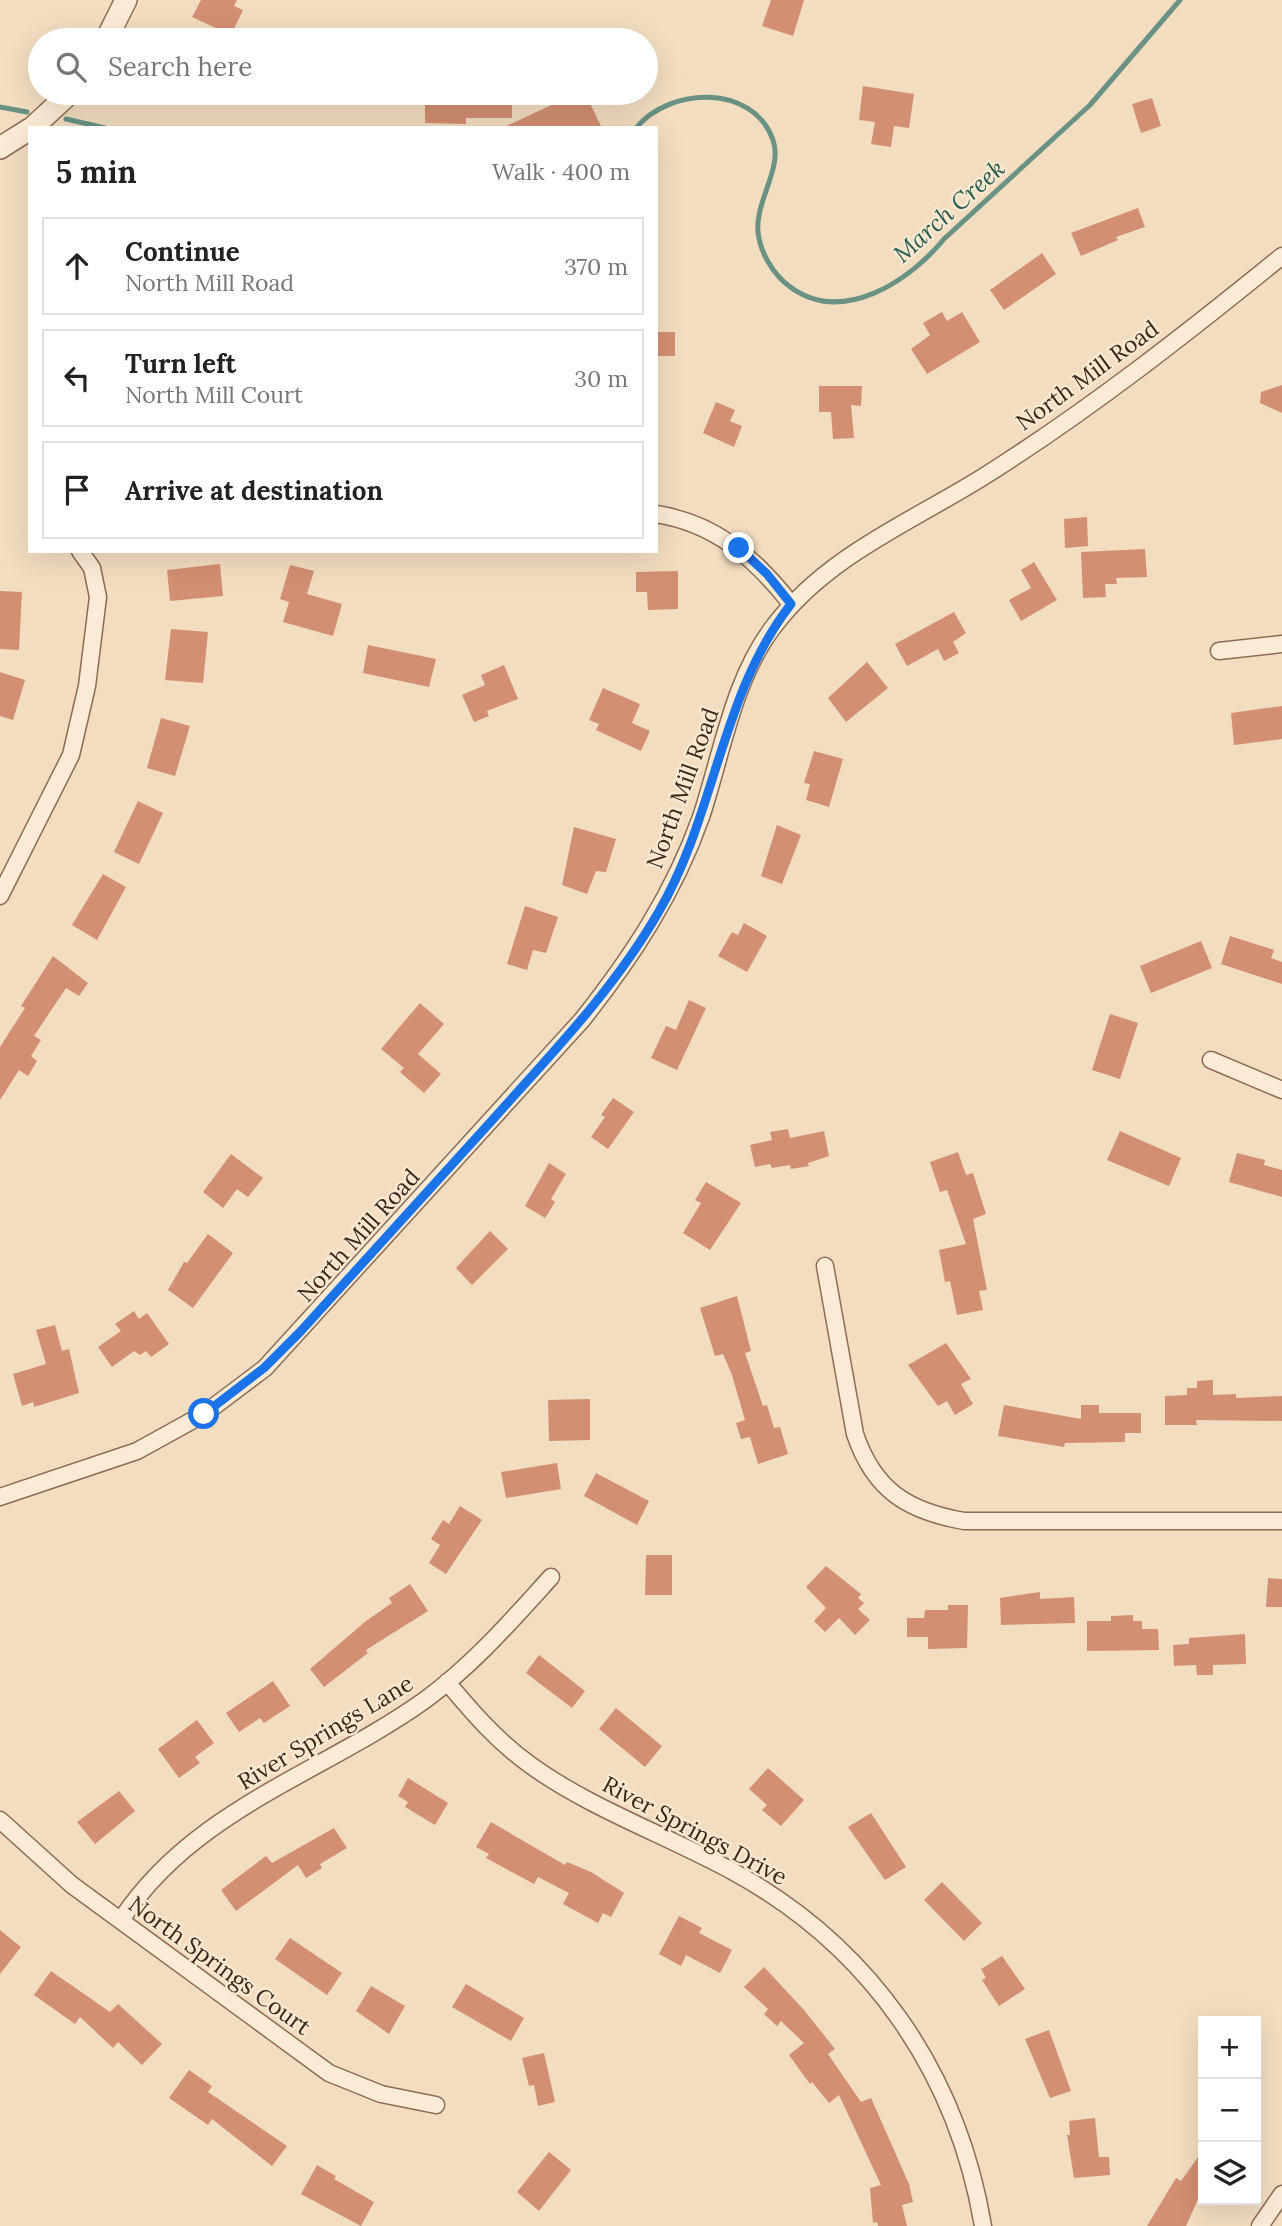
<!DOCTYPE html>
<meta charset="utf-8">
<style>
:root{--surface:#fff;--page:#f6f6f6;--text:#222;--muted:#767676;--line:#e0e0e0}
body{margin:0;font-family:Lora,serif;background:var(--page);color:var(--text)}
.controls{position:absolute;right:21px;bottom:21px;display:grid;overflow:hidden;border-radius:0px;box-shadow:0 7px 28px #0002}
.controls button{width:63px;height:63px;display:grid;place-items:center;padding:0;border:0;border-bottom:2px solid var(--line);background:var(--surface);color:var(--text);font:35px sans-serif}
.stop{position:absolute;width:21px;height:21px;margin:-16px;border:5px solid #1a73e8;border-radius:50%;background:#fff}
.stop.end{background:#1a73e8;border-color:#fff;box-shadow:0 2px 7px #0008}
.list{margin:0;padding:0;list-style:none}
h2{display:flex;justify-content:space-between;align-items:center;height:91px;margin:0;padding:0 28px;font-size:30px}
h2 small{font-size:23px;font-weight:400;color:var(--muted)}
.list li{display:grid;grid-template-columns:46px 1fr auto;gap:21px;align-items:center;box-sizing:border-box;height:98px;margin:0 14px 14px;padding:0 14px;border:2px solid var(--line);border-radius:0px}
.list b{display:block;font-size:26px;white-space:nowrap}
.list p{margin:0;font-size:23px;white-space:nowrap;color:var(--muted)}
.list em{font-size:23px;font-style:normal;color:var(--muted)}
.icon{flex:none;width:38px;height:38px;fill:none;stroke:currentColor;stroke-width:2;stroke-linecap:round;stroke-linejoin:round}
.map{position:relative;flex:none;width:1282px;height:2226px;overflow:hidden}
.search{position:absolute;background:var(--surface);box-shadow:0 7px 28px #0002;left:28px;top:28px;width:630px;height:77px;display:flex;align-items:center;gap:18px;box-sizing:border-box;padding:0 24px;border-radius:38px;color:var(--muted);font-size:26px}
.panel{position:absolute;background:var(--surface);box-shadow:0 7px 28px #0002;left:28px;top:126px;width:630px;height:427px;border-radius:0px}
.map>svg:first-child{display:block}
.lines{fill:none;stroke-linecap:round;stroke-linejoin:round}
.stream{stroke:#699283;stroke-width:5}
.building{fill:#d38f72}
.minor-casing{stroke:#8c6c56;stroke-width:19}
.tertiary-casing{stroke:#8c6c56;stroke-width:24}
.minor{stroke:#fcebd4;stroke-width:16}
.tertiary{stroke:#fcebd4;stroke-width:21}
.route{stroke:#1a73e8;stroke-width:9}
.labels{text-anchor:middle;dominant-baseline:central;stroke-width:5;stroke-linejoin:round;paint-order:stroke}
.street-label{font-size:23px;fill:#3b271c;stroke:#f8e8d0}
.water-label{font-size:24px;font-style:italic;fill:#2a5c52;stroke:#f8e8d0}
</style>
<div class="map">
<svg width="1282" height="2226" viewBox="0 0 1282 2226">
<rect width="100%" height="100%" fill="#f2ddc0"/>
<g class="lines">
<path class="stream" d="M0,107L27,112
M66,119L105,128
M636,128C669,87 753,83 773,140C783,168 755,201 758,232C760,252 773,274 789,286C841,326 909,282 944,239L1090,105L1180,0"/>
</g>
<path class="building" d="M201,0H237L234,6L243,10L231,35L192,17Z
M771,0H804L793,36L762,26Z
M863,86L914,94L909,128L894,126L891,147L871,144L875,122L859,120Z
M556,93H585L602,128H502L560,101Z
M1152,98L1161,126L1141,133L1132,104Z
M512,99V118H466V124L425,123V101Z
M1138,208L1145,227L1116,237L1118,240L1081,256L1071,233Z
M1042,253L1056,274L1004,310L990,290Z
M942,312L947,321L962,312L980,342L927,374L911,349L930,335L923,323Z
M656,332H675V356H656Z
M1282,385V413L1260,403L1261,392Z
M819,386H862L861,406L851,405L854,438L833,439L831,412H819Z
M716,402L735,410L730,421L742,426L734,447L703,433Z
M1087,517L1088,546L1065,548L1064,519Z
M1145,549L1147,577L1116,578L1117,584H1105L1106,597L1083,598L1081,552Z
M1034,562L1057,600L1021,621L1009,600L1031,588L1021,570Z
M220,564L223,596L170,601L167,570Z
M290,565L314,571L307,594L342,604L333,636L283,622L289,602L280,599Z
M678,571V609L648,610L647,592H636V572Z
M0,591L22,592L19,650L0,649Z
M954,612L966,633L953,642L959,653L944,661L938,649L907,666L895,644Z
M171,629L208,632L203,683L165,680Z
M368,645L436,659L429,687L363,673Z
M867,662L888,688L846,722L828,698Z
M504,665L518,699L487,711L489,716L474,722L462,695L485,685L481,675Z
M0,672L25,680L13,720L0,716Z
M603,688L640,704L632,723L650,731L641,751L596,730L599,724L589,720Z
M1282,706V739L1234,745L1231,713Z
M161,718L190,726L175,776L147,768Z
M814,751L843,759L829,807L806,800L810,784L804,783Z
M138,801L163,813L139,864L114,852Z
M777,825L801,835L782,884L761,876Z
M574,827L616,839L606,872L596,871L587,894L562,885Z
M103,874L126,887L97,940L72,925Z
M525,906L558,917L546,953L533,950L527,970L507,964Z
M744,923L767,936L747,972L718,956L732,932L738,935Z
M1230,936L1274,950L1271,958L1282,962V984L1221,964Z
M1201,941L1212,968L1151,993L1140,966Z
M53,956L88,983L79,996L66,988L34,1036L41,1040L31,1056L37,1061L28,1076L19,1070L0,1100V1047L25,1008L21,1006Z
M689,1000L706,1008L677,1070L651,1058L666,1026L676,1030Z
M420,1003L444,1024L418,1054L441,1074L424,1093L400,1072L404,1068L381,1049Z
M1110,1014L1138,1023L1120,1079L1092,1070Z
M613,1098L634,1112L608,1149L591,1137L605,1117L601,1115Z
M788,1129L790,1138L824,1131L829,1156L808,1163L809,1166L791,1169L790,1165L772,1168L770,1164L755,1167L750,1145L772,1140L770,1132Z
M1120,1131L1181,1158L1169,1186L1107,1160Z
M958,1152L966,1175L973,1173L986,1214L973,1219L987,1290L979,1291L983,1310L957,1315L950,1281L945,1282L939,1250L966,1244L947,1190L940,1192L930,1162Z
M1237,1153L1265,1160L1264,1165L1282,1170V1197L1229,1182Z
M231,1154L263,1178L248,1197L237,1189L223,1208L203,1192Z
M549,1163L566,1174L551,1199L555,1202L545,1218L525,1206Z
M706,1182L741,1203L710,1250L683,1233L701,1203L695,1200Z
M490,1231L508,1249L472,1285L456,1268Z
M208,1234L233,1253L193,1308L168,1290L184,1262L187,1263Z
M737,1296L751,1351L745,1353L763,1406L767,1405L774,1428L780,1427L788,1454L758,1464L750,1437L741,1439L736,1423L745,1420L732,1375L723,1354L715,1356L700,1308Z
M134,1311L139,1319L147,1313L169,1344L151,1357L146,1351L140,1355L134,1351L112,1367L98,1347L121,1331L115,1324Z
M55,1325L62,1351L69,1349L79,1393L34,1407L33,1402L22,1406L13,1374L46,1364L36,1330Z
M946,1343L971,1379L961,1384L973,1404L955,1415L947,1401L938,1406L908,1365Z
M1213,1380V1395L1236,1394V1398L1282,1396V1421L1196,1420L1197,1425H1165V1396L1187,1395V1388H1197V1381Z
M590,1399V1440L549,1441L548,1400Z
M1004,1405L1081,1419V1405H1099V1413H1141V1433H1125V1442L1065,1443L1064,1447L998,1436Z
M557,1463L561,1489L506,1498L501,1472Z
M596,1473L649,1501L637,1525L584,1496Z
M460,1506L482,1520L446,1574L429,1563L440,1545L431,1539L443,1520L449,1524Z
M646,1555H672V1595H645Z
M826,1566L861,1594L858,1598L864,1603L858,1609L870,1620L855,1635L839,1618L825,1632L814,1621L826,1608L806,1587Z
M1268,1578L1282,1579V1607H1266Z
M410,1584L428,1611L366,1650L368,1653L324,1687L310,1669L366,1621L392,1603L389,1598Z
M1040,1592V1599L1074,1597L1075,1623L1001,1625L1000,1598Z
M948,1605H968L967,1648L928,1649V1637H907V1618H924L925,1610H948Z
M1133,1615V1621H1142V1629H1158L1159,1650L1087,1651V1621H1111V1616Z
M1245,1634L1246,1664L1213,1665V1675H1197L1196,1665L1174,1666L1173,1645L1189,1644V1638Z
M539,1655L585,1691L572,1708L526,1673Z
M273,1681L290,1706L264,1723L260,1718L239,1732L226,1713Z
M616,1708L662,1746L645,1767L599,1729Z
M197,1720L214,1743L195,1757L200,1763L179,1778L158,1749Z
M768,1768L804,1800L781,1826L762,1810L767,1805L749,1789Z
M408,1778L448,1803L435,1825L405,1807L408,1802L398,1796Z
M119,1791L135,1811L95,1844L77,1822Z
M871,1813L906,1867L885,1880L848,1827Z
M491,1822L565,1865L567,1862L591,1872L624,1893L611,1917L603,1913L598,1923L563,1904L569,1893L538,1877L534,1884L486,1858L489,1854L476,1847Z
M334,1828L347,1848L320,1864L322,1868L306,1878L298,1865L236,1911L221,1890L266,1856L272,1863Z
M942,1882L982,1923L964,1941L924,1900Z
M679,1916L702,1928L699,1933L732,1950L720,1973L686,1955L681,1966L659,1954Z
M0,1930L21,1947L0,1974Z
M290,1938L342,1973L327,1995L275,1959Z
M1002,1956L1025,1989L999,2006L982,1980L986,1978L981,1969Z
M764,1967L804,2010L835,2049L828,2054L861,2102L871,2098L909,2184L913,2202L902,2205L907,2226H878L877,2222L873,2223L870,2188L881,2185L839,2095L829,2103L812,2082L810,2084L789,2055L804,2043L781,2021L777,2026L764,2014L768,2009L744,1987Z
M51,1971L110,2012L118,2004L162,2044L142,2065L118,2042L113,2048L80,2017L75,2024L34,1995Z
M466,1984L524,2018L511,2041L452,2007Z
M371,1986L405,2006L389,2034L356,2011Z
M1049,2030L1071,2091L1050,2098L1025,2039Z
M544,2053L555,2102L538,2106L534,2085L529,2086L522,2058Z
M189,2070L212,2086L208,2092L287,2146L272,2166L212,2119L208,2125L169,2098Z
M1095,2118L1099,2157H1109L1110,2175L1074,2178L1067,2135H1070L1069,2121Z
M1203,2150V2188L1186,2226H1147L1176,2178L1181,2181Z
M549,2152L571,2170L539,2211L517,2192Z
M317,2165L336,2176L334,2179L374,2202L361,2226L301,2194Z"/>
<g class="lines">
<g class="minor-casing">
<path id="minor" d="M656,514C715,523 755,558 791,604
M1219,651L1282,644
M0,896L71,755L87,686L98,597L92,568L80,551
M1211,1060L1282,1090
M825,1266L855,1434C874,1490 907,1511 964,1521H1282
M0,1497L137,1451L204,1414L265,1368L582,1020C632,957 674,893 701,817C722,754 733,679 774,626C827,556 909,523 983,477C1088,411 1186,334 1282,256
M447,1682C472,1712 497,1741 529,1764C589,1808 666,1835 732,1871C870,1946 957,2072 983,2226
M0,1820L72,1885L329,2073L381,2094L436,2105
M121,1920C194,1809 321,1774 425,1700C473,1665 512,1620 551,1577
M1260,2226L1282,2194"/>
</g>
<g class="tertiary-casing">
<path id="tertiary" d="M106,40L126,0
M32,128L70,93
M0,148L30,129"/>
</g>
<use href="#minor" class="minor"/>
<use href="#tertiary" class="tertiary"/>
</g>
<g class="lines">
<path class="route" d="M204,1414L264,1368L300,1332C366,1260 431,1188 496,1116C554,1051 614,989 658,913C716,815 720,695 791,604L767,574L739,548"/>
</g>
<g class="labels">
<g class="street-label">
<text transform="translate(1087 375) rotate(-36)">North Mill Road</text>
<text transform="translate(682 788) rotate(-70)">North Mill Road</text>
<text transform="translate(358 1235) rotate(-48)">North Mill Road</text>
<text transform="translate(325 1732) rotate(-31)">River Springs Lane</text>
<text transform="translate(695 1830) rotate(28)">River Springs Drive</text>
<text transform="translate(220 1965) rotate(36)">North Springs Court</text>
</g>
<g class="water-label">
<text transform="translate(949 211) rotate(-42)">March Creek</text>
</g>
</g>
</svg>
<div class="controls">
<button>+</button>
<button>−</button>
<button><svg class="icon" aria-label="layers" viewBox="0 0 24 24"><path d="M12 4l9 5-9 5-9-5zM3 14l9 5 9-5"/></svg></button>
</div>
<div class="stop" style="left:204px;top:1414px"></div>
<div class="stop end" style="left:739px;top:548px"></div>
<div class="search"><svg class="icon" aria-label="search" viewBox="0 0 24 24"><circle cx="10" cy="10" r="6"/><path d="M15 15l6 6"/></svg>Search here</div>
<section class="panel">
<h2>5 min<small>Walk · 400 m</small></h2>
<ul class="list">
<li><svg class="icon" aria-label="ahead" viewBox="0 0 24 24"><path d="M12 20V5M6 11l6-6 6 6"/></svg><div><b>Continue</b><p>North Mill Road</p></div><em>370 m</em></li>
<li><svg class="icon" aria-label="left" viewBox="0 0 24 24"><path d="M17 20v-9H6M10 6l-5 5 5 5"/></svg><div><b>Turn left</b><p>North Mill Court</p></div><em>30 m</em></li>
<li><svg class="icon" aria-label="arrive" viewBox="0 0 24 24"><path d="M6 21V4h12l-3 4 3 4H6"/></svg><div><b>Arrive at destination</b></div></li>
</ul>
</section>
</div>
